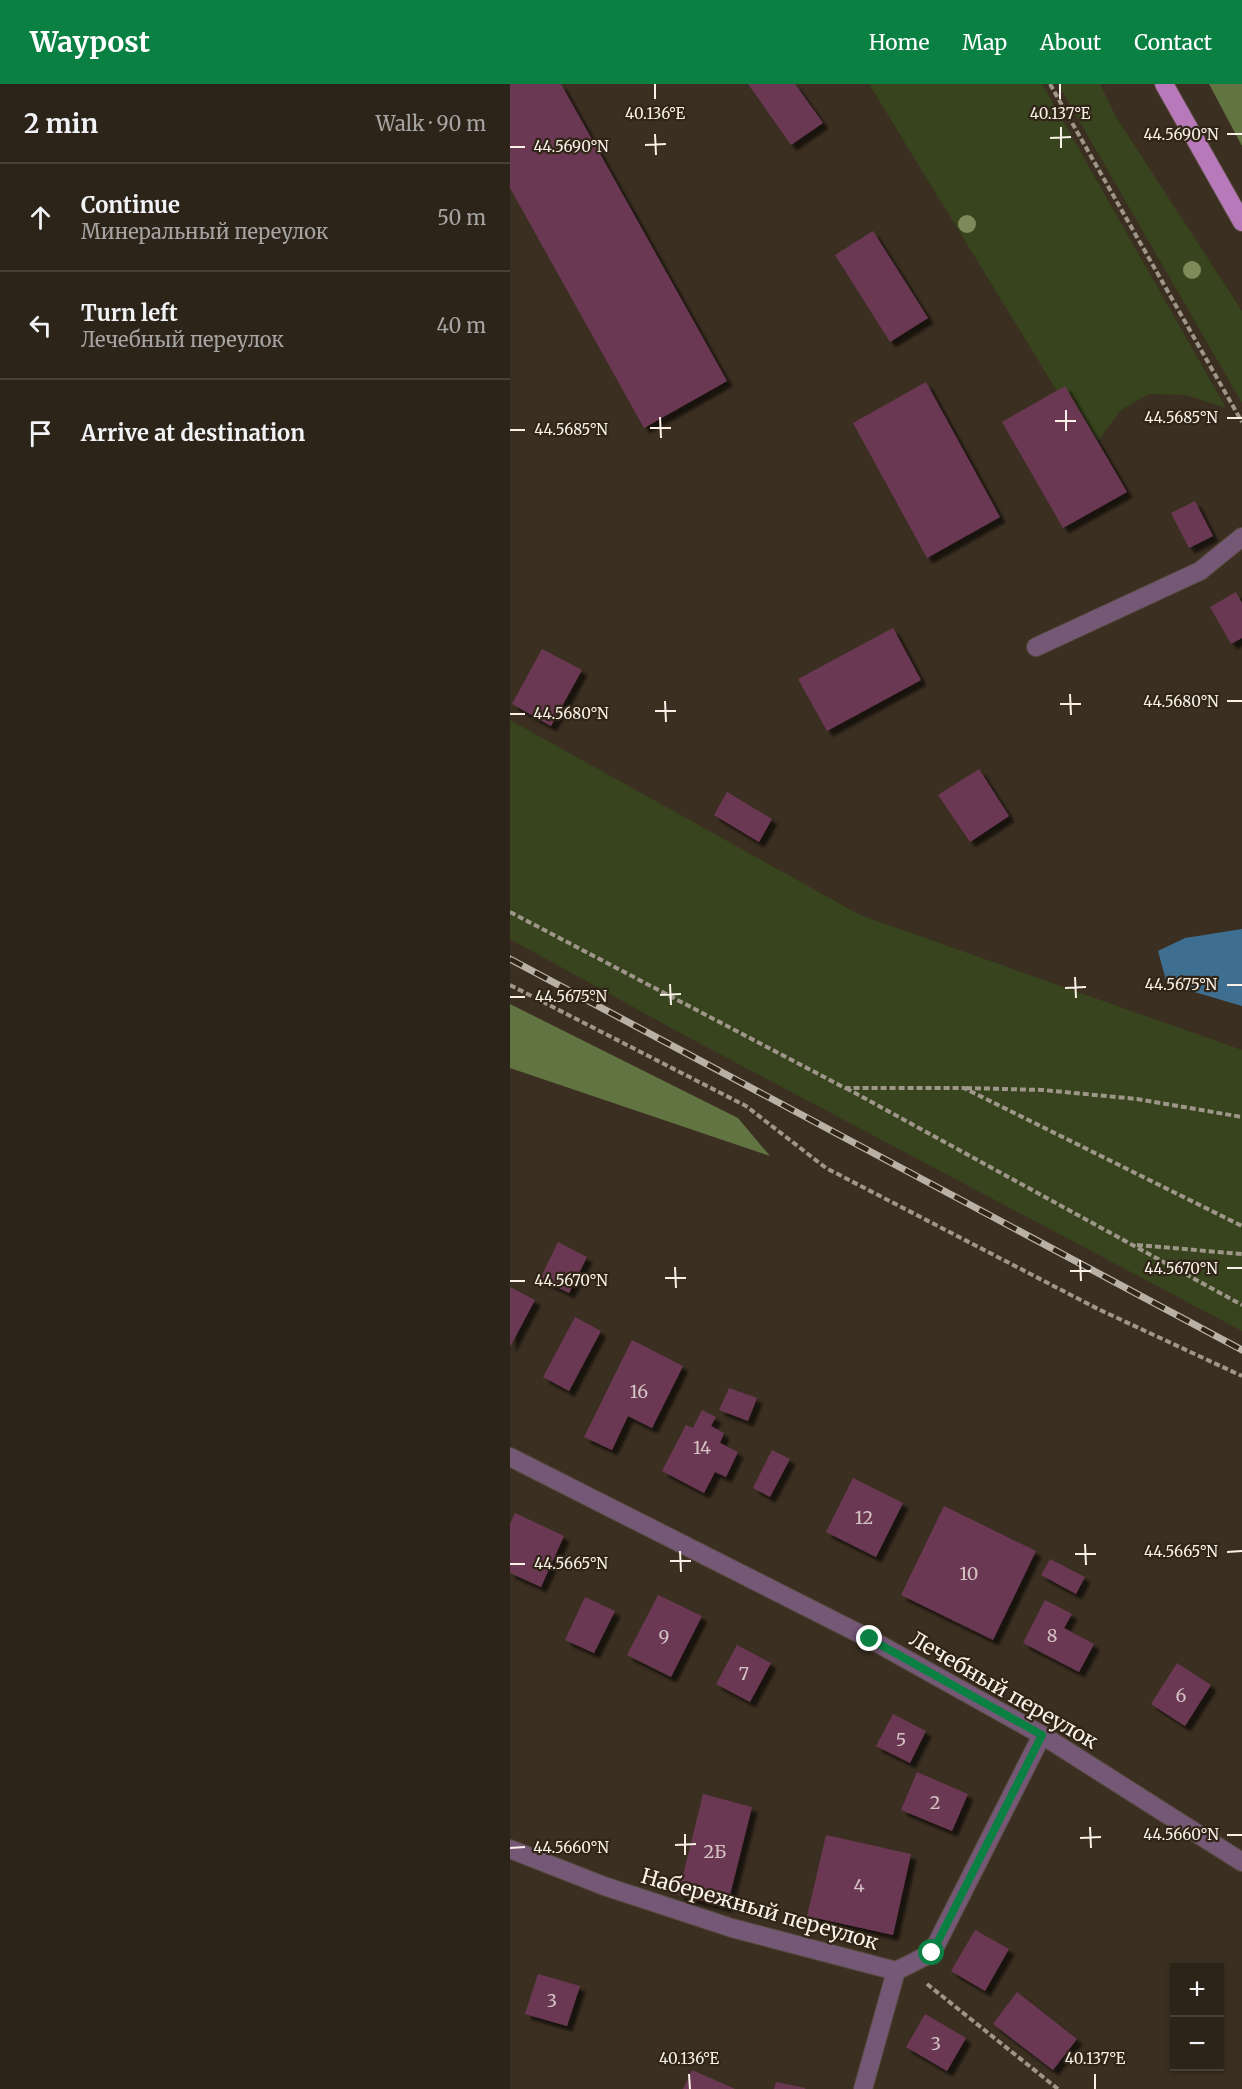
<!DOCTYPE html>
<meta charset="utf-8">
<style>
:root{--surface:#2c2319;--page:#342b22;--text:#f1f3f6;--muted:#a6a4a2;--line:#484038;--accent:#0b8043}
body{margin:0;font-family:Merriweather,serif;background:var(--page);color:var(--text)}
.controls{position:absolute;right:18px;bottom:18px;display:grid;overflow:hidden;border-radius:0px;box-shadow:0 2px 4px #0004}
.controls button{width:54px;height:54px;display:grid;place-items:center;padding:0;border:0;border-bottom:2px solid var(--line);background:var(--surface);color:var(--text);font:30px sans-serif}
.stop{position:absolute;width:18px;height:18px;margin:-14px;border:4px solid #0b8043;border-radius:50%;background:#fff}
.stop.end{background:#0b8043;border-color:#fff;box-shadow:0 2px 6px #0008}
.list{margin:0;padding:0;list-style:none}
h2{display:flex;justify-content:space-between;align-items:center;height:78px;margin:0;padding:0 24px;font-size:26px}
h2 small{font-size:20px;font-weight:400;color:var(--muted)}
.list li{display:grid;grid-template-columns:39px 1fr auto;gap:18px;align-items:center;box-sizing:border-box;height:108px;padding:0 24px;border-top:2px solid var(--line)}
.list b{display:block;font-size:22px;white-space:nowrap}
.list p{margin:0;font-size:20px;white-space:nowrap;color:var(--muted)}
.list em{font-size:20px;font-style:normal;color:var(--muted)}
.icon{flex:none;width:33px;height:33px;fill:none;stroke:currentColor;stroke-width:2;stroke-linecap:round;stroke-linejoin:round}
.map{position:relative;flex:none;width:732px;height:2005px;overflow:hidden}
header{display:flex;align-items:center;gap:36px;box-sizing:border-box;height:84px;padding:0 30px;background:var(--accent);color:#fff}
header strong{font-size:28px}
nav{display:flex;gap:33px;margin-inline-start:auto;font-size:21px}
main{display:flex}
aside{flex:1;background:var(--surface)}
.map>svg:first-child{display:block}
.green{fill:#37441d}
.forest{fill:#627441}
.water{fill:#3e6f91}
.building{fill:#6a3953;filter:url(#shadow)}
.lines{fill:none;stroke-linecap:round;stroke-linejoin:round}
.minor-casing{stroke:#564a3d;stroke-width:20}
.major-casing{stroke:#564a3d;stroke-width:20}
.path{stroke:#9f968a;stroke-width:4;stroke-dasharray:6 3;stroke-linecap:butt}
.minor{stroke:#755776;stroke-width:18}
.major{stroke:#b779b9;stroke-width:18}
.rail-casing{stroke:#bab1a6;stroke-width:7}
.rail{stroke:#302517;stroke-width:4.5;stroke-dasharray:14;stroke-linecap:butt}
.tree{fill:#808959}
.route{stroke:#0b8043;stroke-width:8}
.ticks{fill:none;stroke:#f9f1e8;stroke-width:2}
.labels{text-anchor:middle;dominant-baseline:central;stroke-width:4.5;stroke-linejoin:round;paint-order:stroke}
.number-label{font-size:18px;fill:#d5c3c3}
.street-label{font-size:21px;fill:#f9f1e8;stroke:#302517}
.ticks-label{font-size:15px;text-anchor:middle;fill:#f9f1e8;stroke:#302517;stroke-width:4.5;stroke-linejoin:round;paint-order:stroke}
</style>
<header>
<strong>Waypost</strong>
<nav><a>Home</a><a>Map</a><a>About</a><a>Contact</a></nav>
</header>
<main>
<aside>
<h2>2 min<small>Walk · 90 m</small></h2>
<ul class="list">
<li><svg class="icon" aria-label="ahead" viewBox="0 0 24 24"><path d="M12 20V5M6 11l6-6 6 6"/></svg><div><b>Continue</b><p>Минеральный переулок</p></div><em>50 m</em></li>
<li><svg class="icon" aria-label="left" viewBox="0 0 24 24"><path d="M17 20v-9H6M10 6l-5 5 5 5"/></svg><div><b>Turn left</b><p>Лечебный переулок</p></div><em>40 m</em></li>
<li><svg class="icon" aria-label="arrive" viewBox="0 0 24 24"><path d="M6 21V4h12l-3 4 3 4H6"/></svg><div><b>Arrive at destination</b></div></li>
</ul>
</aside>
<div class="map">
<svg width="732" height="2005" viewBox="0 0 732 2005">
<defs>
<filter id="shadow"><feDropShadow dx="5.5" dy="5.5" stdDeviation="1.5" flood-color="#0009"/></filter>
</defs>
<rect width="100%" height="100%" fill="#3b2f21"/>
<path class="green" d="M359,0H532L716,324L676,311L639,310L611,326L587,358L547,307Z
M548,0H590L606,33L732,227V319Z
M0,636L350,831L732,966V1247L174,951L0,855Z"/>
<path class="forest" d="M699,0H732V62Z
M0,920L228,1034L260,1072L0,984Z"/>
<path class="water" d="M732,845V922L657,900L648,867L675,854Z"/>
<path class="building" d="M0,0H51L217,297L134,344L0,104Z
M238,0H285L313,39L281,61Z
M363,147L418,234L380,258L325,171Z
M416,298L490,433L417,474L343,339Z
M555,302L617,408L553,444L492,338Z
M685,417L703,452L679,464L661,429Z
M726,508L732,519V554L721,560L700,523Z
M383,544L411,596L317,647L288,595Z
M32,565L72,586L41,642L2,620Z
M469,685L499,732L460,758L428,711Z
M217,708L262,735L249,758L204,731Z
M48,1158L77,1173L59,1209L30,1195Z
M0,1203L25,1216L0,1263Z
M65,1233L91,1247L59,1307L33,1293Z
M122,1256L173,1282L142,1344L118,1332L102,1366L74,1353Z
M219,1304L247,1314L238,1337L209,1326Z
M192,1326L206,1333L201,1342L214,1349L210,1359L228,1368L216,1393L205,1388L194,1409L152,1387L176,1341L183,1344Z
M262,1366L280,1375L260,1413L243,1404Z
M343,1394L393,1419L366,1473L316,1448Z
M434,1422L526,1467L483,1556L391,1511Z
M5,1429L54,1452L31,1503L0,1489V1440Z
M540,1475L575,1493L566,1510L531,1491Z
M148,1511L192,1532L161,1593L117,1571Z
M75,1513L105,1527L84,1569L55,1556Z
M535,1516L562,1530L554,1544L584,1560L569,1588L513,1559Z
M227,1561L261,1579L240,1618L206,1600Z
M667,1579L701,1601L675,1642L641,1620Z
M383,1630L416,1647L400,1679L366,1662Z
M407,1688L458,1710L442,1747L391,1726Z
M193,1710L242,1723L217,1823L168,1811Z
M316,1751L401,1770L383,1851L297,1832Z
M465,1846L499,1865L475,1907L441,1887Z
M28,1890L70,1902L57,1942L15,1930Z
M507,1908L567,1955L543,1986L483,1940Z
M415,1930L456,1954L437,1987L396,1963Z
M182,1986L225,2005H173Z
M266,1998L295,2004V2005H264Z"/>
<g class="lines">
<g class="minor-casing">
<path id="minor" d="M526,563L690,487L732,453
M0,1373L360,1555L532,1651L732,1778
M0,1765L94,1802L222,1844L386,1887
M353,2005L386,1887L422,1869L532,1651"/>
</g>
<g class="major-casing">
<path id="major" d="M654,0L732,138"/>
</g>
<path class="path" d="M540,0L732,338
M0,828L335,1004H454L732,1142
M0,901L236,1022L316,1084L588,1225L732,1292
M336,1004L732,1221
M456,1004L533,1006L627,1015L732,1033
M627,1161L732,1170
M417,1900L548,2005"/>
<use href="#minor" class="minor"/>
<use href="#major" class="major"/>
<g class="rail-casing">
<path id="rail" d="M0,875L732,1266"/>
</g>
<use href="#rail" class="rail"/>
</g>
<g class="tree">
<circle cx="457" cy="140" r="9"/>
<circle cx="682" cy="186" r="9"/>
</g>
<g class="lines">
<path class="route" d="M360,1555L532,1651L422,1869"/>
</g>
<path class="ticks" d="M145,0V15M550,0V15M551,43V64M145,50L146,71M717,50H732M540,54L561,53M135,61L156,60M0,63H15M556,326V347M150,333L151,354M717,334H732M545,337H566M140,344H161M0,346H15M560,610L561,631M155,617L156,638M717,617H732M550,620H571M145,627H166M0,630H15M565,893L566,914M160,900L161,921M717,901H732M555,904L576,903M150,911L171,910M0,913H15M570,1176L571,1197M165,1183L166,1204M717,1184H732M560,1187H581M155,1194H176M0,1197H15M575,1460L576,1481M170,1467L171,1488M717,1468L732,1467M565,1470H586M160,1477H181M0,1480H15M580,1743L581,1764M175,1750V1771M717,1751H732M570,1754L591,1753M165,1761L186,1760M0,1764L15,1763M179,1990L180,2005M585,1990V2005"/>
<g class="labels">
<g class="number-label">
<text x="129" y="1307">16</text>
<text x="192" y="1363">14</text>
<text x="354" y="1433">12</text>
<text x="459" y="1489">10</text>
<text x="542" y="1551">8</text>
<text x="154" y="1552">9</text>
<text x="234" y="1589">7</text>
<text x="671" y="1611">6</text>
<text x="391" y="1655">5</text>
<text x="425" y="1718">2</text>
<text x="205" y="1767">2Б</text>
<text x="349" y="1801">4</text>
<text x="42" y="1916">3</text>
<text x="426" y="1959">3</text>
</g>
<g class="street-label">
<text transform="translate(494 1606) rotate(30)">Лечебный переулок</text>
<text transform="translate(250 1825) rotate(16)">Набережный переулок</text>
</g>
</g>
<g class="ticks-label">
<text x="145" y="35">40.136°E</text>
<text x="550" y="35">40.137°E</text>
<text x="671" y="56">44.5690°N</text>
<text x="61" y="68">44.5690°N</text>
<text x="671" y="339">44.5685°N</text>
<text x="61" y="351">44.5685°N</text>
<text x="671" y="623">44.5680°N</text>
<text x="61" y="635">44.5680°N</text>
<text x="671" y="906">44.5675°N</text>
<text x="61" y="918">44.5675°N</text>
<text x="671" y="1190">44.5670°N</text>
<text x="61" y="1202">44.5670°N</text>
<text x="671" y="1473">44.5665°N</text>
<text x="61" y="1485">44.5665°N</text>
<text x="671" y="1756">44.5660°N</text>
<text x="61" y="1769">44.5660°N</text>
<text x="179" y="1980">40.136°E</text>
<text x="585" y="1980">40.137°E</text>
</g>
</svg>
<div class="controls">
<button>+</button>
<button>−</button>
</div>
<div class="stop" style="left:422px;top:1869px"></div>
<div class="stop end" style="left:360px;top:1555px"></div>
</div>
</main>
